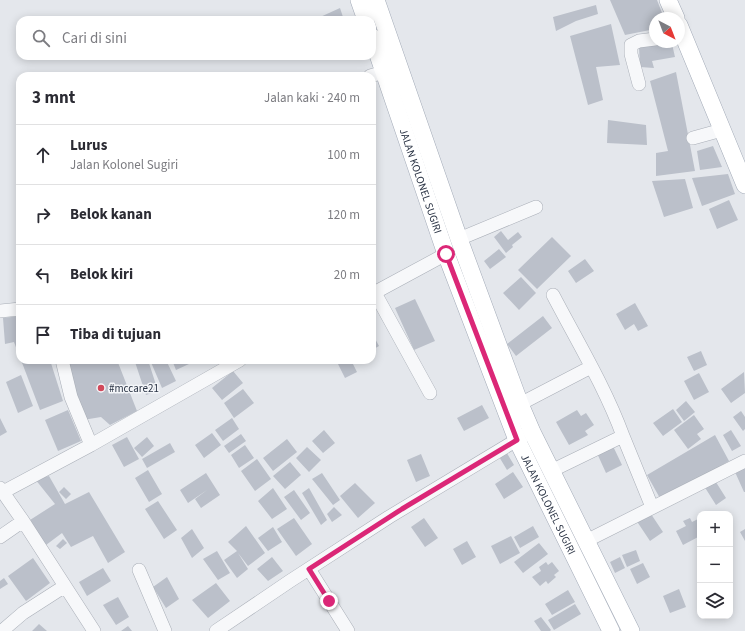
<!DOCTYPE html>
<html lang="id">
<meta charset="utf-8">
<style>
:root{--surface:#fff;--page:#f2f2f3;--text:#2b2b33;--muted:#7c7c81;--line:#e1e1e2}
body{margin:0;font-family:"Source Sans 3",sans-serif;background:var(--page);color:var(--text)}
.controls{position:absolute;right:12px;bottom:12px;display:grid;overflow:hidden;border-radius:8px;box-shadow:0 2px 10px #0003}
.controls button{width:36px;height:36px;display:grid;place-items:center;padding:0;border:0;border-bottom:1px solid var(--line);background:var(--surface);color:var(--text);font:20px sans-serif}
.compass{position:absolute;left:649px;top:12px;width:36px;height:36px;border-radius:50%;background:var(--surface);box-shadow:0 2px 10px #0003;rotate:138deg}
.stop{position:absolute;width:12px;height:12px;margin:-9px;border:3px solid #db2777;border-radius:50%;background:#fff}
.stop.end{background:#db2777;border-color:#fff;box-shadow:0 1px 4px #0008}
.list{margin:0;padding:0;list-style:none}
h2{display:flex;justify-content:space-between;align-items:center;height:52px;margin:0;padding:0 16px;font-size:17px}
h2 small{font-size:13px;font-weight:400;color:var(--muted)}
.list li{display:grid;grid-template-columns:26px 1fr auto;gap:12px;align-items:center;box-sizing:border-box;height:60px;padding:0 16px;border-top:1px solid var(--line)}
.list b{display:block;font-size:15px;white-space:nowrap}
.list p{margin:0;font-size:13px;white-space:nowrap;color:var(--muted)}
.list em{font-size:13px;font-style:normal;color:var(--muted)}
.icon{flex:none;width:22px;height:22px;fill:none;stroke:currentColor;stroke-width:2;stroke-linecap:round;stroke-linejoin:round}
.map{position:relative;flex:none;width:745px;height:631px;overflow:hidden}
.search{position:absolute;background:var(--surface);box-shadow:0 2px 10px #0003;left:16px;top:16px;width:360px;height:44px;display:flex;align-items:center;gap:10px;box-sizing:border-box;padding:0 14px;border-radius:12px;color:var(--muted);font-size:15px}
.panel{position:absolute;background:var(--surface);box-shadow:0 2px 10px #0003;left:16px;top:72px;width:360px;height:292px;border-radius:12px}
.map>svg:first-child{display:block}
.building{fill:#bbc0ca}
.lines{fill:none;stroke-linecap:round;stroke-linejoin:round}
.minor-casing{stroke:#a9aeb7;stroke-width:14}
.major-casing{stroke:#a3abb8;stroke-width:18}
.minor{stroke:#f7f8fa;stroke-width:13}
.major{stroke:#fff;stroke-width:17}
.route{stroke:#db2777;stroke-width:5}
.poi-dot{fill:#d1495b;stroke:#f4f6f9;stroke-width:1.5}
.labels{text-anchor:middle;dominant-baseline:central;stroke-width:3;stroke-linejoin:round;paint-order:stroke}
.street-label{font-size:11px;fill:#2b3445;stroke:#f4f6f9}
.poi-label{font-size:11px;fill:#2b3445;stroke:#f4f6f9;text-anchor:start}
</style>
<div class="map">
<svg width="745" height="631" viewBox="0 0 745 631">
<rect width="100%" height="100%" fill="#e4e7ec"/>
<path class="building" d="M610,0H657L664,18H655V29L625,35Z
M596,5L598,14L576,21L556,31L553,17Z
M340,8L344,20H319L318,18Z
M611,24L620,65L596,67L603,100L588,105L570,36Z
M672,44L675,57L652,61L654,68L640,67L639,47Z
M676,72L695,171L656,176V153L668,151L650,81Z
M608,120L646,125L647,145L607,143Z
M713,146L722,167L700,170L697,151Z
M728,174L735,194L702,206L692,178Z
M685,179L693,208L664,217L652,181Z
M729,200L738,220L717,229L709,209Z
M501,231L508,240L518,232L522,237L512,245L513,247L506,253L494,237Z
M552,237L571,256L537,289L518,270Z
M499,249L506,257L490,269L484,261Z
M585,259L594,271L576,283L568,271Z
M521,277L536,293L519,310L503,293Z
M415,299L435,341L414,350L395,308Z
M635,303L648,326L638,331L634,324L625,330L616,314Z
M20,316V358L14,342L5,344L3,318Z
M543,316L552,328L516,356L507,344Z
M372,333L379,346L372,350Z
M701,351L707,365L694,371L687,357Z
M21,360H50L63,401L40,410Z
M67,360H117L137,411L110,425L101,417L83,420Z
M142,360H148L158,391L146,395L135,362Z
M150,360H166L176,381L162,388Z
M172,360H187L189,364L176,370Z
M336,360H351L357,372L345,378Z
M233,371L243,383L222,400L212,388Z
M744,372L745,393L731,403L721,389Z
M699,373L709,392L694,400L684,381Z
M21,375L33,406L18,413L6,382Z
M243,389L254,403L234,418L224,403Z
M686,401L695,412L684,421L676,410Z
M482,405L489,418L464,431L457,418Z
M673,409L682,422L663,436L653,423Z
M68,410L81,441L58,451L45,420Z
M577,410L581,416L586,413L594,425L585,431L588,435L569,445L556,422Z
M741,411L745,417V429L743,431L733,417Z
M694,415L704,429L697,434L701,439L688,449L674,430Z
M0,418L7,432L0,436Z
M232,418L239,429L223,441L215,430Z
M324,430L335,443L323,453L312,441Z
M731,430L741,446L732,451L723,435Z
M212,433L221,445L204,458L195,445Z
M241,434L246,441L229,453L224,446Z
M715,435L729,461L661,500L647,475Z
M127,437L139,459L124,467L112,445Z
M147,437L154,446L142,457L134,448Z
M287,439L297,452L273,471L263,458Z
M170,443L175,452L147,468L142,459Z
M612,444L622,465L606,473L596,451Z
M245,445L254,458L239,468L231,455Z
M307,447L321,460L309,472L296,458Z
M505,450L514,465L507,470L498,455Z
M421,454L430,476L416,482L407,460Z
M257,459L271,479L255,491L241,471Z
M290,462L301,475L285,489L273,476Z
M745,468V492H744L735,472Z
M148,470L162,494L149,502L135,478Z
M513,472L523,487L504,499L495,484Z
M206,473L220,495L201,508L195,499L207,490L188,503L180,490Z
M322,473L340,500L333,505L312,479Z
M49,476L65,504L89,492L125,552L108,563L93,536L71,547L62,533L46,545L30,520L55,504L35,479Z
M714,479L726,498L716,505L704,486Z
M355,483L375,503L358,518L340,496Z
M64,487L71,494L66,499L59,492Z
M273,488L287,509L272,519L258,501Z
M309,488L327,520L321,525L302,493Z
M294,490L310,513L301,520L284,497Z
M158,501L177,530L164,539L145,509Z
M334,507L342,515L332,522L327,514Z
M649,511L663,532L650,541L636,520Z
M294,518L312,544L296,556L277,529Z
M424,518L438,538L425,547L411,527Z
M690,518L692,522L700,518V536L683,545L676,531L686,526L683,521Z
M246,526L265,553L248,566L238,553L248,569L237,578L224,560L237,551L228,542Z
M533,526L539,537L520,548L514,537Z
M273,527L282,542L268,551L258,538Z
M192,529L204,548L192,558L181,538Z
M745,529V541L740,532Z
M511,536L520,553L500,564L491,546Z
M63,539L67,543L60,549L56,546Z
M467,541L476,557L462,565L453,549Z
M539,543L548,554L523,573L514,562Z
M636,550L640,561L627,567L622,555Z
M217,551L230,573L218,580L203,559Z
M272,557L283,571L268,581L257,569Z
M620,557L625,568L615,573L610,562Z
M33,558L50,583L26,601L8,576Z
M546,562L548,565L552,562L559,571L554,575L556,577L548,584L546,581L540,586L532,577L541,571L539,567Z
M643,563L650,577L637,584L630,569Z
M103,568L111,581L87,596L79,582Z
M167,577L179,599L166,608L153,587Z
M4,578L8,584L0,589V581Z
M216,583L230,601L208,618L192,600Z
M679,589L686,607L670,613L663,596Z
M568,590L575,602L552,615L545,604Z
M118,597L129,617L116,625L103,605Z
M575,604L581,614L554,630L548,620Z
M541,617L551,630L550,631H541L534,621Z
M39,624L47,631H32Z
M128,626L132,631H121Z"/>
<g class="lines">
<g class="minor-casing">
<path id="minor" d="M370,76L384,72
M639,84L631,54V45L639,41L655,39
M693,138L722,130
M459,239L536,207
M375,293L430,393
M372,294L446,254
M0,311L20,309
M62,360L71,397L91,445
M520,404L591,367
M623,436L652,507
M551,471L623,436C605,387 577,341 553,295
M0,488L23,521L94,631
M3,492L91,445L240,360
M0,537L23,521
M586,541L745,461
M309,569L348,631
M139,570L165,631
M2,631L23,613L65,586
M216,631L290,581L389,517L525,435"/>
</g>
<g class="major-casing">
<g id="major">
<path d="M359,0L366,20"/>
<path d="M376,0L459,239L520,404L532,432L631,631"/>
<path d="M668,0L676,18"/>
<path d="M679,25L745,185"/>
<path id="s1" d="M372,37L446,254L517,440L611,631"/>
</g>
</g>
<use href="#minor" class="minor"/>
<use href="#major" class="major"/>
</g>
<g class="lines">
<path class="route" d="M329,601L309,569L402,509L517,440L446,254"/>
</g>
<circle class="poi-dot" cx="101" cy="388" r="4"/>
<g class="labels">
<g class="street-label">
<text stroke="none"><textPath href="#s1" startOffset="152">JALAN KOLONEL SUGIRI</textPath></text>
<text stroke="none"><textPath href="#s1" startOffset="500">JALAN KOLONEL SUGIRI</textPath></text>
</g>
<g class="poi-label">
<text x="109" y="388">#mccare21</text>
</g>
</g>
</svg>
<div class="controls">
<button>+</button>
<button>−</button>
<button><svg class="icon" aria-label="layers" viewBox="0 0 24 24"><path d="M12 4l9 5-9 5-9-5zM3 14l9 5 9-5"/></svg></button>
</div>
<svg class="compass" viewBox="-18 -18 36 36"><path d="M0-13l5 13h-10z" fill="#e53935"/><path d="M0 13l5-13h-10z" fill="#7c7c81"/></svg>
<div class="stop" style="left:446px;top:254px"></div>
<div class="stop end" style="left:329px;top:601px"></div>
<div class="search"><svg class="icon" aria-label="search" viewBox="0 0 24 24"><circle cx="10" cy="10" r="6"/><path d="M15 15l6 6"/></svg>Cari di sini</div>
<section class="panel">
<h2>3 mnt<small>Jalan kaki · 240 m</small></h2>
<ul class="list">
<li><svg class="icon" aria-label="ahead" viewBox="0 0 24 24"><path d="M12 20V5M6 11l6-6 6 6"/></svg><div><b>Lurus</b><p>Jalan Kolonel Sugiri</p></div><em>100 m</em></li>
<li><svg class="icon" aria-label="right" viewBox="0 0 24 24"><path d="M7 20v-9h11M14 6l5 5-5 5"/></svg><div><b>Belok kanan</b></div><em>120 m</em></li>
<li><svg class="icon" aria-label="left" viewBox="0 0 24 24"><path d="M17 20v-9H6M10 6l-5 5 5 5"/></svg><div><b>Belok kiri</b></div><em>20 m</em></li>
<li><svg class="icon" aria-label="arrive" viewBox="0 0 24 24"><path d="M6 21V4h12l-3 4 3 4H6"/></svg><div><b>Tiba di tujuan</b></div></li>
</ul>
</section>
</div>
